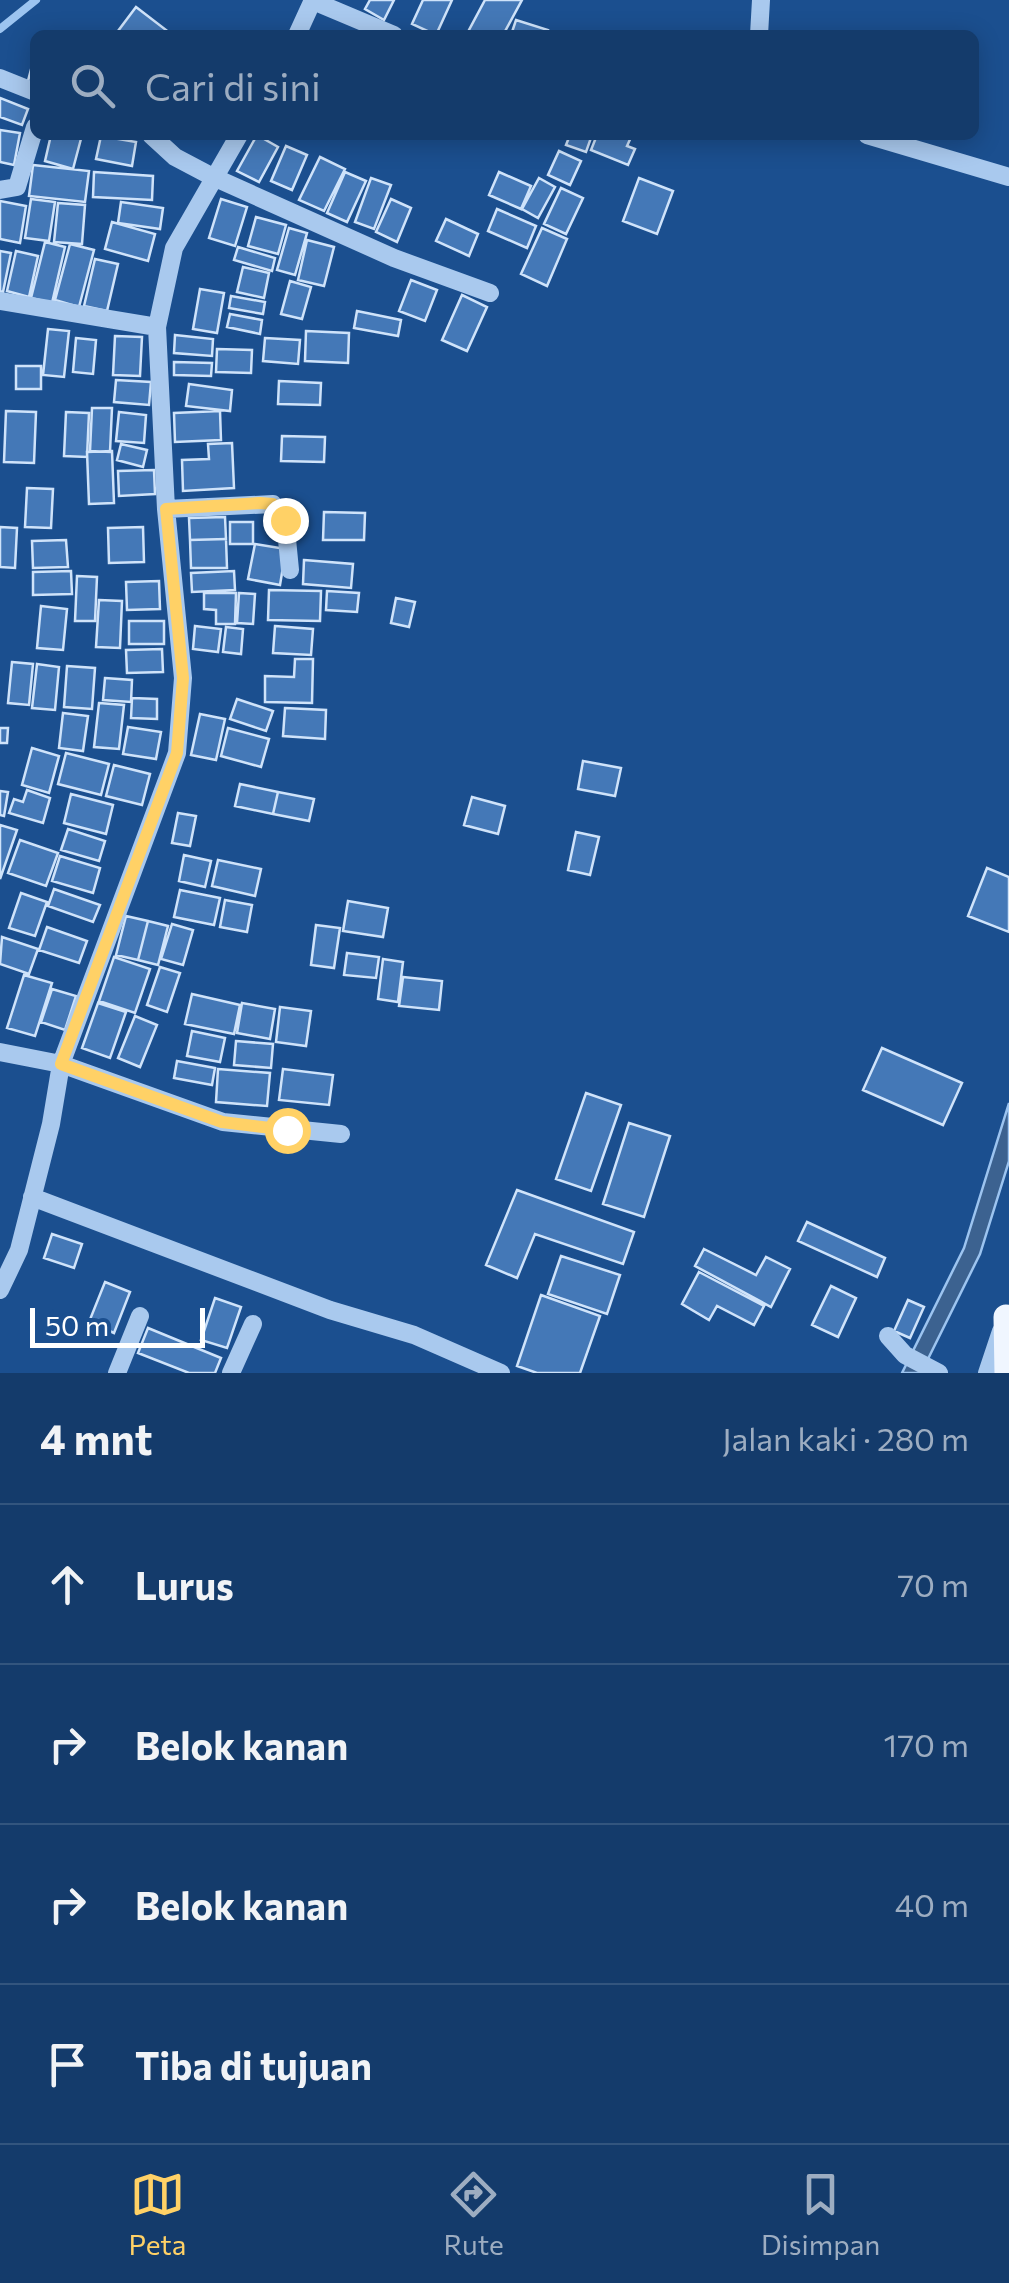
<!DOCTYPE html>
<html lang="id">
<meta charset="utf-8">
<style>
:root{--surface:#143b6b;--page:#214673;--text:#f1f3f6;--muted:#9dadc1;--line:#33557e;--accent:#ffd166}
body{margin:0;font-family:Commissioner,sans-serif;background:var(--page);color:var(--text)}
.scale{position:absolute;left:30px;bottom:25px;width:175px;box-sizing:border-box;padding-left:10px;border:5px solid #fff;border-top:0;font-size:28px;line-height:35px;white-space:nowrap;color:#fff;-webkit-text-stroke:8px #1b4f8f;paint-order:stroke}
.stop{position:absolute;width:30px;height:30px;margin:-22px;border:8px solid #ffd166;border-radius:50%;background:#fff}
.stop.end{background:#ffd166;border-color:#fff;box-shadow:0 2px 10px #0008}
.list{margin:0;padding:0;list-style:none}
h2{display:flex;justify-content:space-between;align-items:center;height:130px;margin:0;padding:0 40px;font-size:42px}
h2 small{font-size:32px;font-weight:400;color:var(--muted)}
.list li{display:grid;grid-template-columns:65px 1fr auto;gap:30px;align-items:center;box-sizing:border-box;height:160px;padding:0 40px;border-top:2px solid var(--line)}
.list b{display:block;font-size:38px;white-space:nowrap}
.list em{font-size:32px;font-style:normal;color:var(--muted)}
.icon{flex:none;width:55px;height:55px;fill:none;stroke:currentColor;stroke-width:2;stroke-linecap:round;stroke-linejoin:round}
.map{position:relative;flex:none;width:1009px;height:1373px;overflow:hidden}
.search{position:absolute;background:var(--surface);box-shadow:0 5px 25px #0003;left:30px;right:30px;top:30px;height:110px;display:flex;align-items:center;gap:25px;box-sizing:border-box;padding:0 35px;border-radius:15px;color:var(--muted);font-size:38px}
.sheet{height:770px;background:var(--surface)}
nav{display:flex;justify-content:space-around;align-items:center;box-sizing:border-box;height:140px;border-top:2px solid var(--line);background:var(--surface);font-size:28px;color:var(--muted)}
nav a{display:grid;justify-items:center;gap:5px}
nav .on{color:var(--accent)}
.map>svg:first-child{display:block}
.water{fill:#3c6290;stroke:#9cc4f0;stroke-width:2.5}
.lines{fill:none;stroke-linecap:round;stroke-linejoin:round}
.stream{stroke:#9cc4f0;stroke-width:8}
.building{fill:#4478b7;stroke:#cfe3fa;stroke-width:2.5}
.minor{stroke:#a9c9ee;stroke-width:18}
.major{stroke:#f0f6ff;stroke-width:25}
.route{stroke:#ffd166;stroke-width:12}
</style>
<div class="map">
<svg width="1009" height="1373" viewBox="0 0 1009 1373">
<rect width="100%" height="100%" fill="#1b4f8f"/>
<path class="water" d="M1009,1103V1161L980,1254L921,1373H902L964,1248Z"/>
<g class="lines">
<path class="stream" d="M0,29L36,0"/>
</g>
<path class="building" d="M370,0H394L384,20L365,9Z
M423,0H452L436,35L412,24Z
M485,0H522L503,35H480L469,30Z
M136,7L170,33L169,35L118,31Z
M516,20L548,30L547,35H511Z
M35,54V83L28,81Z
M0,98L28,109L22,125L0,117Z
M0,130L20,133L14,165L0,162Z
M51,135H82L73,169L45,161Z
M257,135L278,147L259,182L237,171Z
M570,135H592L586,152L566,145Z
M632,135L627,146L635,149L628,165L591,150L597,135Z
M101,136L136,142L132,166L96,159Z
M286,146L307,155L292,190L271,181Z
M559,151L581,161L570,185L548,175Z
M320,157L345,169L324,211L299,200Z
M33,165L89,171L85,202L29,196Z
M94,172L153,176L152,200L93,197Z
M345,172L366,181L347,222L327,213Z
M499,172L531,186L521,209L489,195Z
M371,178L391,185L374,229L355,222Z
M539,178L555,187L538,218L522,209Z
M639,178L673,191L657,234L623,221Z
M561,188L583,198L566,234L544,224Z
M31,199L55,202L49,241L25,238Z
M221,199L247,207L235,246L209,238Z
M391,199L411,208L397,242L376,232Z
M0,201L26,206L20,243L0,239Z
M121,202L163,208L160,229L118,223Z
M58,203L85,205L82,244L54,242Z
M497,209L536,226L527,248L488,231Z
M256,217L286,225L278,254L248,246Z
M446,219L478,234L469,256L436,241Z
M112,222L155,234L148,261L105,249Z
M289,228L307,233L295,275L277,270Z
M542,228L567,239L547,286L521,274Z
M307,240L334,247L324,286L298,280Z
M45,242L65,247L52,303L31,298Z
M70,244L94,250L79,307L55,300Z
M238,247L275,258L272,271L234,260Z
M0,251L11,253L3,292L0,291Z
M16,251L38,256L29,297L7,291Z
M95,259L118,264L107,311L84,306Z
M243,267L269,273L264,298L237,292Z
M411,280L437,290L425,321L399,311Z
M290,281L311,287L302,319L281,314Z
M200,289L224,293L217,333L193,329Z
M462,295L487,307L467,351L442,340Z
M231,296L265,302L263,314L229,308Z
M357,311L401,320L398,336L354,328Z
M230,314L262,320L260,334L227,327Z
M48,329L69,331L64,377L43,375Z
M306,331L349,333L348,363L305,361Z
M175,335L213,339L212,356L174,353Z
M115,336L142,337L140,376L113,375Z
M76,338L96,340L93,374L73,372Z
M265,338L300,340L298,364L263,361Z
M217,349L252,350L251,373L216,372Z
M174,362L212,363L211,376L174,375Z
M16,366H41V389H16Z
M116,380L151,382L149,405L114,402Z
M279,381L321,383L320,405L278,404Z
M189,384L232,390L230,411L186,406Z
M92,408H112L110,452L90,451Z
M6,411L36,412L34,463L4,462Z
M220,411L221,440L175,442L174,413Z
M66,412L89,413L87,457L64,456Z
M119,412L146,415L144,443L116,441Z
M282,436L325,437L324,462L281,461Z
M232,443L234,488L183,491L182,460L209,459L208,444Z
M121,444L147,450L143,467L117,460Z
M112,451L114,503L89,504L87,452Z
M154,470L155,494L119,496L118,471Z
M27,488L53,489L51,528L25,527Z
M324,512L365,513L364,540H323Z
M225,517L226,539L190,540L189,518Z
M230,522H253V544H230Z
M0,527L17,528L15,568L0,567Z
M143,527L144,562L109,563L108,528Z
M226,539L227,568H191L190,540Z
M66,540L68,567L33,568L32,541Z
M255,544L286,549L280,585L248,579Z
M304,560L353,564L351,588L303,584Z
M71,571L72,594L33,595V572Z
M234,571L235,590L192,592L191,573Z
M77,576L97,577L95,621H75Z
M159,581L160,609L127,610L126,582Z
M269,590L321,591L320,621L268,620Z
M327,591L359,593L357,612L326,610Z
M204,593H236L235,624H216V610L204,609Z
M239,593L255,594L253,624L237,623Z
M396,598L415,602L409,627L391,623Z
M99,600L122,601L120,648L96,647Z
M41,606L67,609L63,650L37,648Z
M129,621H164V644H129Z
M195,626L221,629L218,652L193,649Z
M275,626L313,629L311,655L273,653Z
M226,627L243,629L241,654L223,652Z
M162,649L163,672L127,673L126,650Z
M295,659H313L312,703L265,702V676L294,677Z
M12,662L33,664L29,705L8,703Z
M37,664L59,667L55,710L32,708Z
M67,666L95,668L92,709L64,707Z
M105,678L132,680L131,702L103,700Z
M132,698L157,699V719L131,718Z
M237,699L273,711L266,731L230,719Z
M99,703L124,705L119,749L94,747Z
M285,708L326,710L325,739L283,736Z
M63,713L88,716L83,751L59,748Z
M200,714L225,719L216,760L191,755Z
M128,727L161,732L156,759L123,754Z
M0,728H8L7,743H0Z
M228,728L269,739L261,767L221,756Z
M32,748L59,756L49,793L22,785Z
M66,753L109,764L101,795L58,784Z
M583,761L621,768L615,796L578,789Z
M114,765L150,774L142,805L106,796Z
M240,784L278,792L273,814L235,806Z
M27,790L50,798L43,823L9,813L14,799L23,802Z
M0,791L8,792L4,816L0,815Z
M278,792L314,799L309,821L273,814Z
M71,794L113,805L106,834L64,823Z
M472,797L505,806L498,834L464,825Z
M178,813L196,816L190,846L172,843Z
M0,825L17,830L0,879Z
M68,829L105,841L99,861L61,850Z
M576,832L599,837L590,875L568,870Z
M20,840L58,853L46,886L8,873Z
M184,855L211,861L205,887L179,881Z
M60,856L100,868L93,893L52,881Z
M218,860L261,869L255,896L212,886Z
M987,868L1009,877V932L968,916Z
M54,889L100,905L93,922L48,906Z
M180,890L220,898L214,925L174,917Z
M21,893L47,902L35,936L9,928Z
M225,900L252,905L247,932L220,927Z
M348,901L388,908L383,937L343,931Z
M126,916L148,921L138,960L116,955Z
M148,921L168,926L158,965L138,960Z
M172,924L193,930L183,965L161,959Z
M316,925L340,928L334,968L311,965Z
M47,927L87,941L79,963L39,950Z
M2,937L38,949L29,974L0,964Z
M347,953L379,957L376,978L344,975Z
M114,957L150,969L135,1013L99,1001Z
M383,959L403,962L398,1002L378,999Z
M160,967L180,973L167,1012L147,1005Z
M24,975L52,983L35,1036L7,1028Z
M403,977L442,981L439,1010L399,1006Z
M52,989L76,996L65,1030L41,1022Z
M192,994L240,1005L234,1034L185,1024Z
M98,1003L126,1012L110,1058L82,1048Z
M242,1003L275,1009L270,1039L237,1033Z
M280,1007L311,1011L306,1046L276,1042Z
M135,1016L157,1025L140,1067L118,1058Z
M192,1031L225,1038L220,1062L187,1056Z
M236,1041L273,1044L271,1068L234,1065Z
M882,1048L962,1083L943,1125L863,1090Z
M177,1061L215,1068L212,1085L174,1078Z
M218,1069L270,1073L267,1106L216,1102Z
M283,1069L333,1075L329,1105L279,1100Z
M586,1093L621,1105L591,1191L556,1179Z
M629,1123L670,1136L644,1217L603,1204Z
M517,1190L634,1232L623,1264L535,1234L517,1278L486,1265Z
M807,1222L885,1258L877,1277L798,1241Z
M52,1234L82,1244L74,1268L44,1258Z
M704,1249L756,1275L766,1257L790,1269L771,1307L695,1266Z
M561,1256L620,1275L607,1314L548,1294Z
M699,1272L764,1306L754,1325L717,1306L709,1320L682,1304Z
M105,1282L130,1292L114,1333L89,1322Z
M831,1286L856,1298L838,1337L812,1325Z
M541,1295L600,1316L580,1373H537L517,1366Z
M215,1298L241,1307L227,1348L201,1340Z
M908,1300L924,1307L910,1338L894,1331Z
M148,1328L221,1358L215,1373H189L138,1353Z"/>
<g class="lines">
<path class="minor" d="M313,1L394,35
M297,35L313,0
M759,35L761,0
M0,78L35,92
M151,135L175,157L211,176L394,258L490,293
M867,135L1009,177
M0,190L17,187L35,127
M0,301L157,327
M166,509L273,504L285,519L290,570
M0,1052L61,1064L223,1122L341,1134
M32,1197L330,1310L414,1335L501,1373
M0,1290L19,1250L51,1124L61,1064L177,753L183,678L166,509L157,327L174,248L239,135
M888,1336L905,1355L939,1373
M117,1373L140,1316
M231,1373L253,1324
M987,1373L1001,1331"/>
<path class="major" d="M1006,1317L1007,1373"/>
</g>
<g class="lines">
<path class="route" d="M285,520L273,504L260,503L166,509L183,678L177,753L61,1064L222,1122L287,1130"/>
</g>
</svg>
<div class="scale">50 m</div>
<div class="stop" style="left:287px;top:1130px"></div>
<div class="stop end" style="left:285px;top:520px"></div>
<div class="search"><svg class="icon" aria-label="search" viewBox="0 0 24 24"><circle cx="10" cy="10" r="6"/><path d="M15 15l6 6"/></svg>Cari di sini</div>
</div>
<section class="sheet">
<h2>4 mnt<small>Jalan kaki · 280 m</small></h2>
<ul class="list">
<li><svg class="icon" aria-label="ahead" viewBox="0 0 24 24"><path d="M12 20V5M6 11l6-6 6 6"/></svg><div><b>Lurus</b></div><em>70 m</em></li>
<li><svg class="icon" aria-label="right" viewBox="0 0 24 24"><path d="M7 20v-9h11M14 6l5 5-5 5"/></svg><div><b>Belok kanan</b></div><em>170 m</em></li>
<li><svg class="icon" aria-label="right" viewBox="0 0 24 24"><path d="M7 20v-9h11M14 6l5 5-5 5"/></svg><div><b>Belok kanan</b></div><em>40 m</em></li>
<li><svg class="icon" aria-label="arrive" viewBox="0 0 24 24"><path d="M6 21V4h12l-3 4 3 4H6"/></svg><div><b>Tiba di tujuan</b></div></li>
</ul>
</section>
<nav>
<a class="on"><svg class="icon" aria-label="map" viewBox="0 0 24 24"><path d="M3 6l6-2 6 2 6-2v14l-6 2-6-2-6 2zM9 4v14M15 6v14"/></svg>Peta</a>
<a><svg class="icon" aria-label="directions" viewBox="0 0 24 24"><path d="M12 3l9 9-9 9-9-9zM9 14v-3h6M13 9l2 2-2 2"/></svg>Rute</a>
<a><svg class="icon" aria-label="saved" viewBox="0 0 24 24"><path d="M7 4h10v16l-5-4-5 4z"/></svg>Disimpan</a>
</nav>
